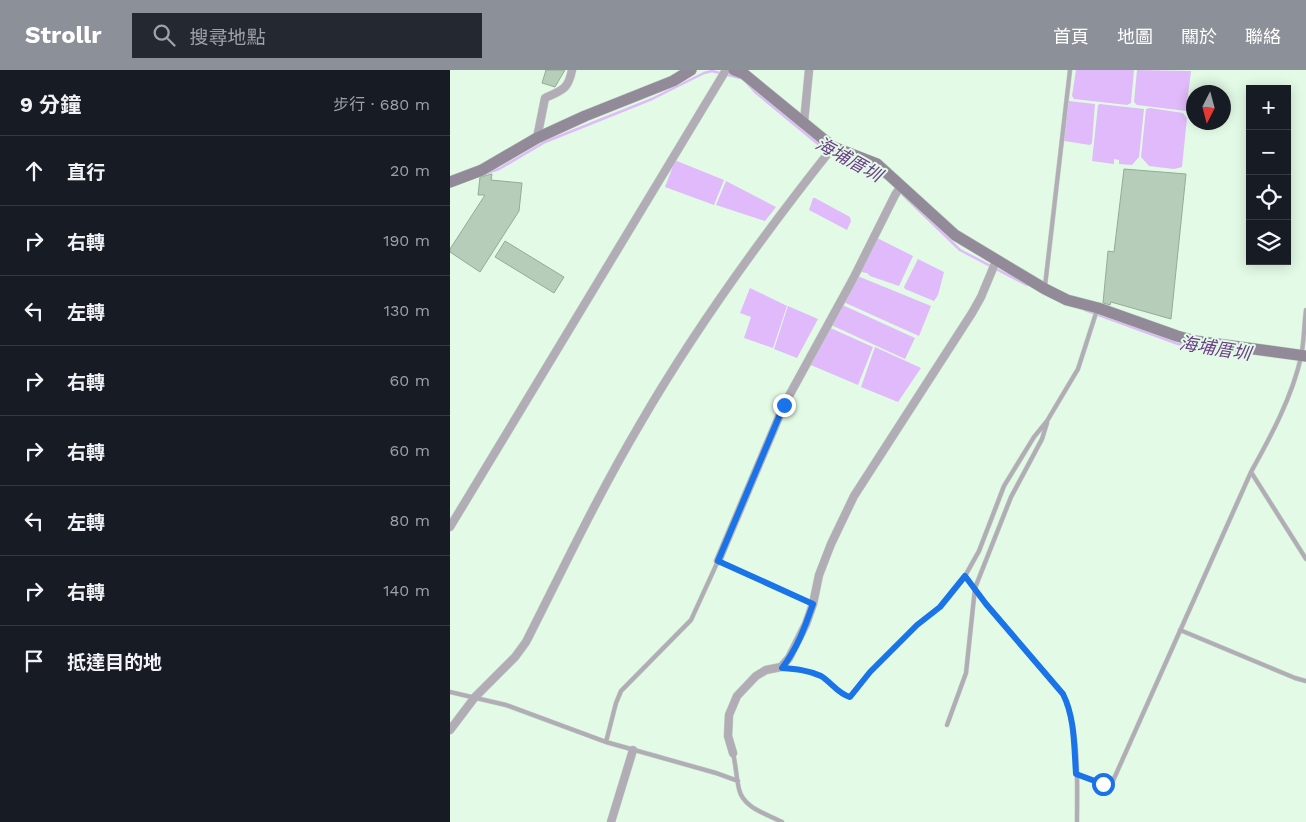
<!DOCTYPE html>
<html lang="zh-TW">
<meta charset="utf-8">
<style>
:root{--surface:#171b24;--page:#242831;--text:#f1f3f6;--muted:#9ea1a6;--line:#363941;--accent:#8c9099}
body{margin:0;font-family:"Work Sans","Noto Sans TC",sans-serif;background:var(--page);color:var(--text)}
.controls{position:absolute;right:15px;top:15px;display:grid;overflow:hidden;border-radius:0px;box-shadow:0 2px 12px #0003}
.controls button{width:45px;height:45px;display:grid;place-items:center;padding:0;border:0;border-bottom:1px solid var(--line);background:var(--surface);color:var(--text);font:25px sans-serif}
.compass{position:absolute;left:736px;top:15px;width:45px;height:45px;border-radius:50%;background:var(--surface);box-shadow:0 2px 12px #0003;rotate:186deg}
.stop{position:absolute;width:15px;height:15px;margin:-11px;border:4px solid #1a73e8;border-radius:50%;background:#fff}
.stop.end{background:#1a73e8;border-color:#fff;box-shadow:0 1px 5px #0008}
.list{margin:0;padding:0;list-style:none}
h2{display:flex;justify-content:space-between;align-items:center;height:65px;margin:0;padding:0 20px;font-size:21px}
h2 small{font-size:16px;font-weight:400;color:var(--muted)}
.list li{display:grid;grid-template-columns:32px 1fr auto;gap:15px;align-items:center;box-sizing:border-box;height:70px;padding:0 20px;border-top:1px solid var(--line)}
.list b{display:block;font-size:19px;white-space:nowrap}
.list em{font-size:16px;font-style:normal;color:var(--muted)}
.icon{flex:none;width:28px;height:28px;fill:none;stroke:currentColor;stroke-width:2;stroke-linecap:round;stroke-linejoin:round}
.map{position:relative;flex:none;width:856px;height:752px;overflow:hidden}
header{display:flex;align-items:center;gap:30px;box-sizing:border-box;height:70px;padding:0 25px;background:var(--accent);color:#fff}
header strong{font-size:24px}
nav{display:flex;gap:28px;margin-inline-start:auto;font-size:18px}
.search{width:350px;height:45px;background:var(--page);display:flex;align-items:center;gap:12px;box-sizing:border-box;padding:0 18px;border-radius:0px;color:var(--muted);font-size:19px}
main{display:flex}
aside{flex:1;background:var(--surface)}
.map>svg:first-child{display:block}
.water{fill:#e0bafa}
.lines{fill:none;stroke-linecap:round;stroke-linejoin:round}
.stream{stroke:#e0bafa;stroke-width:2.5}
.building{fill:#b6ceb9;stroke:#94ab97}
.lane-casing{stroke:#c0d5c3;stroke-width:5}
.street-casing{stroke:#c0d5c3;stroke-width:9}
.secondary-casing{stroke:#c0d5c3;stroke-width:12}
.lane{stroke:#b2acb7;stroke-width:4}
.street{stroke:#b2acb7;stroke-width:8}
.secondary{stroke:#928999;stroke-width:11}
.route{stroke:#1a73e8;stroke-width:6}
.labels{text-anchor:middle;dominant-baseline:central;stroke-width:4;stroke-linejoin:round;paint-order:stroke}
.water-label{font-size:18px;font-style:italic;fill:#6d3e89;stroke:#e3fbe6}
</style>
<header>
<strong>Strollr</strong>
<div class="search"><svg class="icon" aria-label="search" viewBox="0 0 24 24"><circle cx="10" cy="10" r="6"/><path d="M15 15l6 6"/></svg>搜尋地點</div>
<nav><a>首頁</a><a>地圖</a><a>關於</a><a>聯絡</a></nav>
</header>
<main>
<aside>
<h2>9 分鐘<small>步行 · 680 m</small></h2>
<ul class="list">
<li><svg class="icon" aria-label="ahead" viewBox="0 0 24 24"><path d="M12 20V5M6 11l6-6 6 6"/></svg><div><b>直行</b></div><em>20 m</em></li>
<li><svg class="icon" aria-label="right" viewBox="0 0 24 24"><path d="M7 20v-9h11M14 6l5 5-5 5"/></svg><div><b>右轉</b></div><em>190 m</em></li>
<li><svg class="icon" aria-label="left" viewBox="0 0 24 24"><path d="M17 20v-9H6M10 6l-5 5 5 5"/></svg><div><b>左轉</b></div><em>130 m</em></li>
<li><svg class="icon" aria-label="right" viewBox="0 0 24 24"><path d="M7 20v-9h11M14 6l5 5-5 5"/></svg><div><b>右轉</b></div><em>60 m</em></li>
<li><svg class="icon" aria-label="right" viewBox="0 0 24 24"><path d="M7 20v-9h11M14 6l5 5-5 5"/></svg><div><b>右轉</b></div><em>60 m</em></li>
<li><svg class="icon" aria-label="left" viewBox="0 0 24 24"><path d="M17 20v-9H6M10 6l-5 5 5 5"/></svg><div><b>左轉</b></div><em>80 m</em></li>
<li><svg class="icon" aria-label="right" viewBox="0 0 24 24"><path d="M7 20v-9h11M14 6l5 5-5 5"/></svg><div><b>右轉</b></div><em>140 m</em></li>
<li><svg class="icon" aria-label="arrive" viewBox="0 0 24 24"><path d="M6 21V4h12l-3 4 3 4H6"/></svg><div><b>抵達目的地</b></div></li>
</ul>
</aside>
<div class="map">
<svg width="856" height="752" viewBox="0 0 856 752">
<rect width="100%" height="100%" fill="#e3fbe6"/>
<path class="water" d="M626,0H684L681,33L677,35L624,29L622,26Z
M687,0L741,1L736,41L687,35L684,32Z
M619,31L645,34L642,73L640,75L614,71Z
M650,34L694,39L689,87L682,95L669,94V90L664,89V94L642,91L648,35Z
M700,38L733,43L737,48L732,97L724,99L699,96L691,87L696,39Z
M225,91H227L274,110L264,135L215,117Z
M276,111L326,137L315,151L266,135Z
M363,128H365L400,147L401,151L397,160L359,140Z
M423,166L463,186L449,216L420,206L417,203L405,201Z
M468,189L494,202L488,225L484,231L455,219L454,217Z
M402,205L410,207L481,236L469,266L389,230Z
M300,218L337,236L323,278L294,268L301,247L290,243Z
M388,233L465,268L455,289L379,254Z
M338,236L368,249L347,288L324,279Z
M376,256L423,277L408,315L356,293Z
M425,277L471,298L448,332L411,317Z"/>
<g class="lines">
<path class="stream" d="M296,12L305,22L368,74L377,79
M386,84L435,108
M37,103L49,99L95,72L202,29L254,3L262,1L290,8
M453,125L510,180L577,215
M635,240L728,274L743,276"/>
</g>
<path class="building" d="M96,0H115L105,17L92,13Z
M674,99L736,104L721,249L661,232L660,235L653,233L658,181L664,182Z
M42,104L41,110L72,113L69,141L30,202L0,182V179L35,125H28L30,107Z
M55,171L114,207L104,223L45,187Z"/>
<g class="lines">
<g class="lane-casing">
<path id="lane" d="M595,216L620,0
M801,402L856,489
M515,506L536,534L613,624C630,658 627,714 627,752
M730,560L845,608L856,611
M332,597C345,599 359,600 371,606C381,612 388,624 400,627L420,602L467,555L490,537L515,506L529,481L554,416L584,367L597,351L628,299L647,240
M0,622L56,635L156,672L266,703L288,711
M497,655L516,603L525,518L561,427L592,369L597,353
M156,672L166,633L171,621L241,550L268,491L363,534
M283,683C286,696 286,706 289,719C293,738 317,744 332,752
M627,704C636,707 652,717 662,713L801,402C821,366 842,327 851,287C854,272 854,256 856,240"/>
</g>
<g class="street-casing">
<path id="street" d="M354,52L359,0
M87,68L95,28C112,20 118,20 122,0
M0,457L276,0
M268,491L334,335L403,209L445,125L451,116
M0,660L25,627L65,587L76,572C113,499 148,425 190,354C246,257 313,165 383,77
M283,683L278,666L279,645L287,626L306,606L316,600L331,597L339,588L356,554L363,534L369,505L381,474L404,426L522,243L531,227L546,191
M161,752L183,680"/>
</g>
<g class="secondary-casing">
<path id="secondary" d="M284,0L294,4L383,77L427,94L505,165L595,219L617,230L648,238L727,266L745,271L856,286
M0,112L32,100L87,68L135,46L223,11L241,0"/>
</g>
<use href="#lane" class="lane"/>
<use href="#street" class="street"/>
<use href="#secondary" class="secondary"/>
</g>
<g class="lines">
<path class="route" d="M334,335L268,491L363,534C355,557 347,579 332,598C345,599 358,600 371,606C381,612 388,624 400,627L420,602L467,555L490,537L515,506L536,534L613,624C625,648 624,677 626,704L653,714"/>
</g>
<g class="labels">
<g class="water-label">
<text transform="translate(399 89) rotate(29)">海埔厝圳</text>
<text transform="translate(765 278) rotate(9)">海埔厝圳</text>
</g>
</g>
</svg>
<div class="controls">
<button>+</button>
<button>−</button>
<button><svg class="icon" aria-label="locate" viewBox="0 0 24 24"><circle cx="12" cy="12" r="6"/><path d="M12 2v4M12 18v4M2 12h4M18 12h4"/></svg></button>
<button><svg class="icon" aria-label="layers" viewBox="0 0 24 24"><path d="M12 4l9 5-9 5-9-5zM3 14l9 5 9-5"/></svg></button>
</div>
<svg class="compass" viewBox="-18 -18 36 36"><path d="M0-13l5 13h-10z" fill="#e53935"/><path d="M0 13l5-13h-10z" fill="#9ea1a6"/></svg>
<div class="stop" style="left:653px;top:714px"></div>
<div class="stop end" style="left:334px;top:335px"></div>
</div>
</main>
